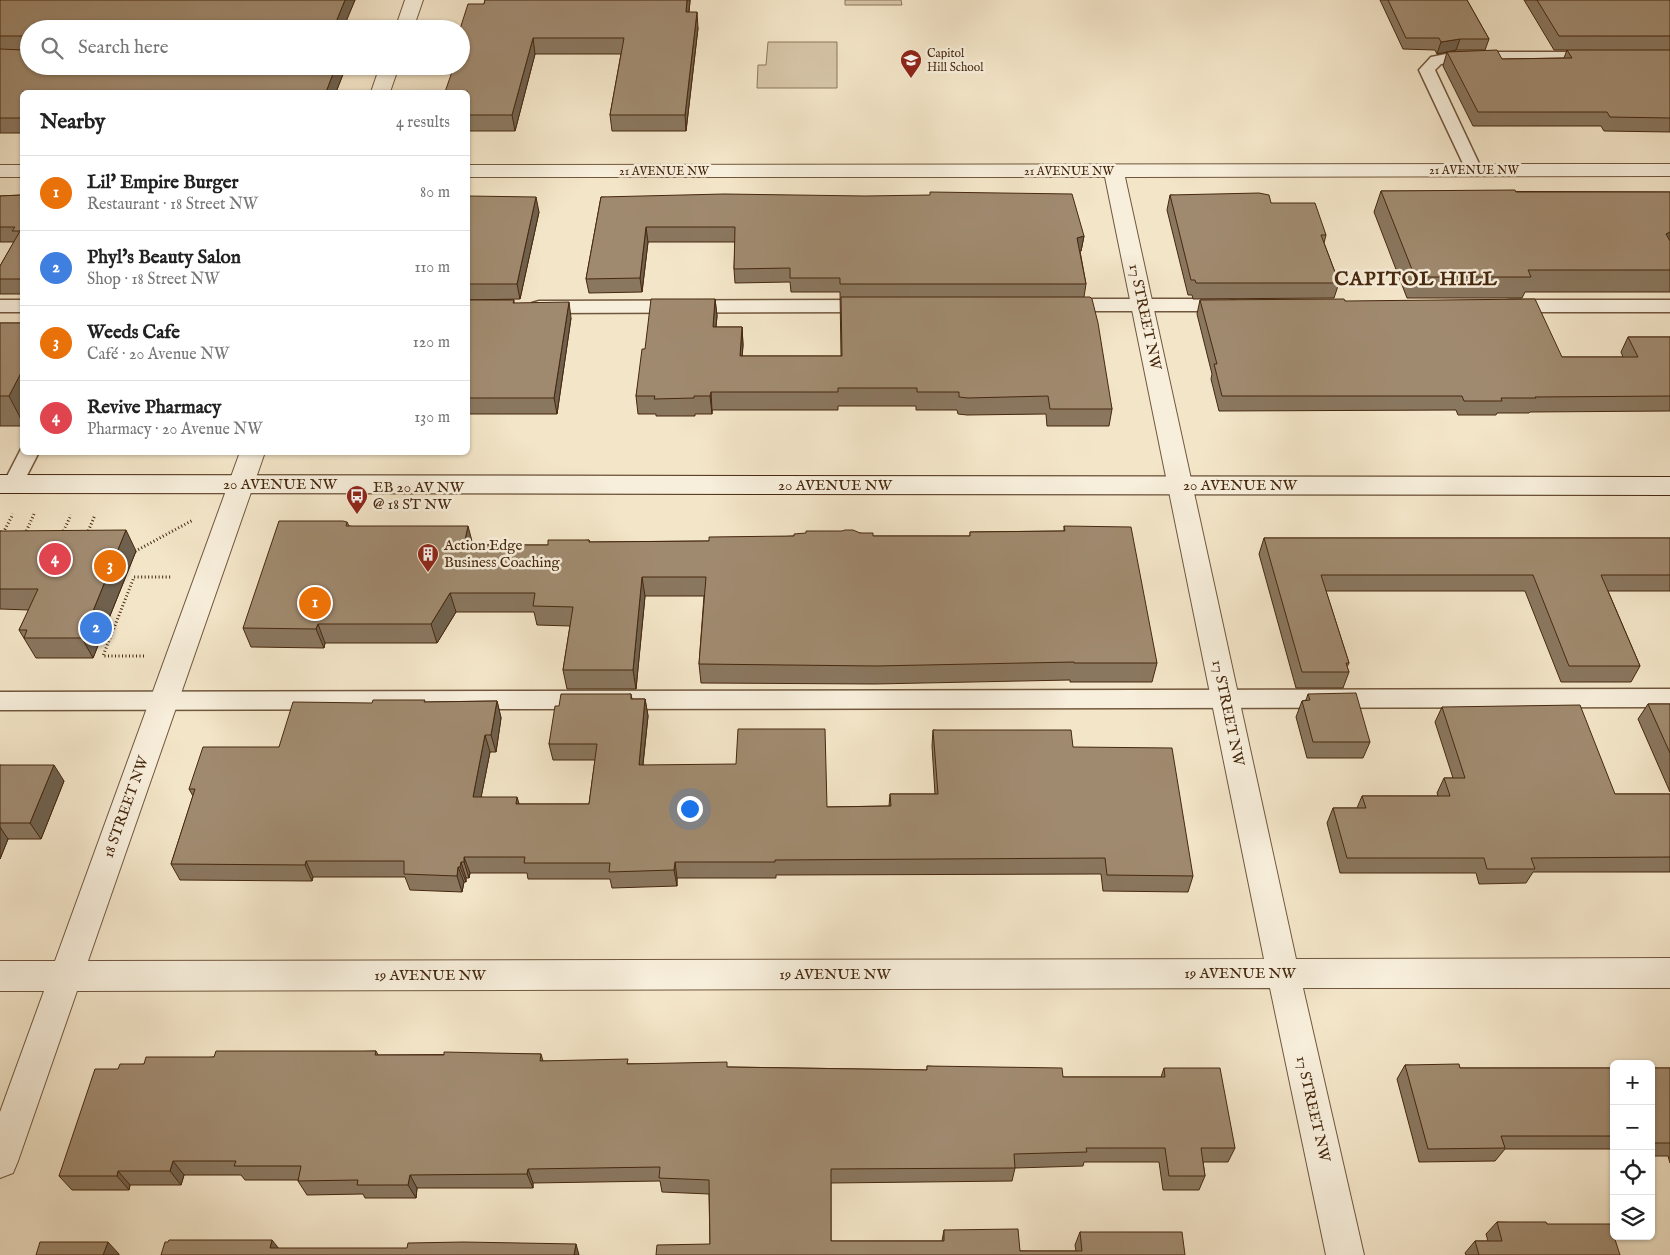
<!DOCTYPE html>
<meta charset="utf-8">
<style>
:root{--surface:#fff;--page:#f2f2f2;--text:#222;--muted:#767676;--line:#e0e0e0;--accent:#b45309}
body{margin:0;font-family:"IM FELL English",serif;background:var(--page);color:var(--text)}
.controls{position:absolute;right:15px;bottom:15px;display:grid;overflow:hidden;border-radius:8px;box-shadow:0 1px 4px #0004}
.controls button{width:45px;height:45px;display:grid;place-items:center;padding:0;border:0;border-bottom:1px solid var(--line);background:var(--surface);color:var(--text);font:25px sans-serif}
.you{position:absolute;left:689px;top:808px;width:18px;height:18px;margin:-12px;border:4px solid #fff;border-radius:50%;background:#1a73e8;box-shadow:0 0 0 8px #1a73e833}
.badge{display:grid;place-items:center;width:32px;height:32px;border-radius:50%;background:var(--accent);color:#fff;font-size:16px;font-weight:700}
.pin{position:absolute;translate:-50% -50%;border:2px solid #fff;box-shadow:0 1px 5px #0006}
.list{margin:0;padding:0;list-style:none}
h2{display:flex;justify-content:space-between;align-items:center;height:65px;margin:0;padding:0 20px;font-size:21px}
h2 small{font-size:16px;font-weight:400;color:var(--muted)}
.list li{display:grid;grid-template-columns:32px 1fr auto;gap:15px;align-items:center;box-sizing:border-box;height:75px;padding:0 20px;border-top:1px solid var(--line)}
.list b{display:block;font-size:19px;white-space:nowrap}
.list p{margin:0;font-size:16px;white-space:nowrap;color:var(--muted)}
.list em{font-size:16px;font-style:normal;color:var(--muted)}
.icon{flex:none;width:28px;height:28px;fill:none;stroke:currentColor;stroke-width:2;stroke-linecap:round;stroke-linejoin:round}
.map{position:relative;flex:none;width:1670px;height:1255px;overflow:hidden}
.search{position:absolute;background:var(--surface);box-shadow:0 1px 4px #0004;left:20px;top:20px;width:450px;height:55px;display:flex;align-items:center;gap:12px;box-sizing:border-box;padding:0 18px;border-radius:28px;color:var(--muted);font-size:19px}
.panel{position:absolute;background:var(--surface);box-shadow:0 1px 4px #0004;left:20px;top:90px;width:450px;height:365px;border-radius:8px}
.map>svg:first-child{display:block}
.green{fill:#d6c5a8;stroke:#8e765b}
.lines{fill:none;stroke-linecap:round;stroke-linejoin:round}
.lane-casing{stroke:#71573c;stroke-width:3}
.street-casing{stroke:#71573c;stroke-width:2}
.secondary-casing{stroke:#46280e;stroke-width:2}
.path{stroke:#46280e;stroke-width:3;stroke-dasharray:1 2.5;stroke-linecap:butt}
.lane{fill:#f7eedb;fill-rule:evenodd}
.street{fill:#f7eedb;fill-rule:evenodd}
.secondary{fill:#f7eedb;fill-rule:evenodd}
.wall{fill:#8a775f;stroke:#46280e}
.shaded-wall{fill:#70614e;stroke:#46280e}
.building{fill:#a08a6f;stroke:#46280e}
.labels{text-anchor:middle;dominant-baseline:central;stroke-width:5;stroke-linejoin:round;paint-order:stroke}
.far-poi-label{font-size:12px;fill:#46280e;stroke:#f7eedb;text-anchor:start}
.far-street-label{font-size:12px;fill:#46280e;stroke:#f7eedb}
.street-label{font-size:15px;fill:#46280e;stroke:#f7eedb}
.poi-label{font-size:15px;fill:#46280e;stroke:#f7eedb;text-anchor:start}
.district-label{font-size:20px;font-weight:bold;letter-spacing:1px;fill:#46280e;stroke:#f7eedb}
</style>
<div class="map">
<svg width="1670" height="1255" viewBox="0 0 1670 1255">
<rect width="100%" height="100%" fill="#f3e5c8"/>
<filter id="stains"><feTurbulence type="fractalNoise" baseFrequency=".004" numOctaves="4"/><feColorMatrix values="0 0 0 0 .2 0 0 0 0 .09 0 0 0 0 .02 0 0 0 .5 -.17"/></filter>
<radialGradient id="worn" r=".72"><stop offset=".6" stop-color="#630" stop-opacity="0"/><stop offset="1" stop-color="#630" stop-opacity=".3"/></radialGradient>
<path class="green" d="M845,0H901L902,5H845Z
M768,42H837V88H757L758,65H766Z"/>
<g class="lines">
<g class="lane-casing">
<path id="lane" d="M1456,52H1594L1599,54L1602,57L1599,60L1594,62H1456L1441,64L1435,70L1482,170L1480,174H1468L1466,170L1419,70L1431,57Z
M1064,299H1229L1236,301L1238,305L1236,309L1229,311H1064L1057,309L1055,305L1057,301Z
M0,300H22V312H0Z
M872,300L879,302L881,306L879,310L872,312L539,313L532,311L530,307L532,303L539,301Z
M1509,300H1670V312H1509L1502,310L1500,306L1502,302Z
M22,447V452H39L20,489L13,491L6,489L3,484Z
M1670,689V707L0,710V692Z"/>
</g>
<g class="street-casing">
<path id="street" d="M405,0H423L413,29H395Z
M380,66H399L390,92H371Z
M1670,164V176L1125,177L1296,959L1670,958V988H1303L1364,1255H1326L1270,988L77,991L18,1161L13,1173L0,1178V1112L44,991H0V961H55L240,452H265L88,961L1264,959L1105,177H468V165Z
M0,165H22V177H0Z"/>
</g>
<g class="secondary-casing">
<path id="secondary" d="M0,475L1670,477V495L0,493Z"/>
</g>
<path class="path" d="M25,534L34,514
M62,534L71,515
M87,534L95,515
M0,539L13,514
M132,553L193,520
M144,656H103L134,577H172"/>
<use href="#lane" class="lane"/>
<use href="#street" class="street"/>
<use href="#secondary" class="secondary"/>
</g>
<path class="wall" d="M0,0H355L343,27L29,66H346L336,92H22V133H0Z
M485,0H690L689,12L698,28L686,131H612L610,115L621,54H535L515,131H468V92L461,66V29L484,4Z
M1380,0H1467L1489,39L1485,50H1456L1448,52L1502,59L1564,58L1567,50H1554L1524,0H1670V132L1604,131L1601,126H1473L1443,66L1447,52L1437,54L1435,50L1403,49Z
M1381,191L1670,192V292H1525L1522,298H1407L1374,212Z
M22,195V294H0V266L14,242H0V196Z
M1170,195L1271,203L1326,235L1324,243L1339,283L1334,298L1193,299L1192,295H1188L1167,210Z
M468,196L539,212L520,299L468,300Z
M601,197L1084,236L1081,251H1080L1086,284L1084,297L1112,409L1109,426H1047L1046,414L967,415L958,414L957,410H916V406H838V410H712V414H695V416H656V414H638L636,396L645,349L715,299L717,316L716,327H742L743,345L742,356H841L840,292H791L790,282L735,283L734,269L735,242H648L642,292L589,293L586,279Z
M468,300H514V303L571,318L557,414H468Z
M1200,300L1345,301L1562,357H1623L1621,352L1628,337H1670V411L1530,412L1529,413H1497L1496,415H1458L1456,410L1219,411L1211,379L1212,374L1197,314Z
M0,323H22V426H0Z
M347,522L349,526L473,545H548L589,540L590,542L709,541L794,536L860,533L873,536H970V532L1064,531V526L1157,663L1152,682H1070V680L875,684L701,683L699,664L704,596H645L636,689H567L563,670L570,626L537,625L534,612H456L437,643H325L324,648L251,647L243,628Z
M0,531L136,551L93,658H36L19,630L29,610L0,609Z
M1264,538H1670V591H1608L1640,666L1631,682H1561L1525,591H1326L1349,663L1347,667L1349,672L1343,688H1296L1259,554Z
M631,694L632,699H645L648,716L643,765L827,807L889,806L890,794H935L932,746L933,730L1073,747L1193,876L1188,892L1103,891L1101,874L776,875V878H677V886L612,888L610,879H528L527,873H470L469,878H466V882H464L462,892L410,890L405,877H313L312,881L180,880L171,864L193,796L189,789L279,747L425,702L497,701L501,718L496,752H490L481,797L519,804H589L595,760H553L549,744L559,706Z
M1308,694L1370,742L1363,758H1307L1296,717L1302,701L1306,700Z
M1648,704H1670V792L1638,719Z
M1442,707L1615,794H1670V872H1533L1526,883L1479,884L1476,873H1340L1327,823L1333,808H1357L1362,796H1438L1437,793L1444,778H1453L1435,722Z
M0,765L64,781L41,839H8L0,859Z
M376,1051L378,1055L541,1054L543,1061L728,1067L927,1070V1066L1063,1077H1161L1164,1068L1235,1148L1228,1162H1203L1205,1176L1199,1190H1163L1159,1162H1084L1083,1166L1015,1168L1012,1181L831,1183V1241H942L944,1230L1020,1251H1076L1075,1245L1080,1232L1185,1255L710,1244L709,1194L662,1192L660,1181L533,1183V1188H417L416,1198H365L363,1194L307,1195L298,1181V1180H245L241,1175H184L181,1185H130L129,1190H72L59,1176L118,1069L144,1064L214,1057Z
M1405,1065L1460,1068H1614V1149H1505L1495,1161L1419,1162L1397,1079Z
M1651,1068H1670V1163L1668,1156H1651Z
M1497,1222L1547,1224L1620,1255H1466L1465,1253L1475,1241H1488L1486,1234Z"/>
<path class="shaded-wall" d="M345,0H355L343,29L336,22Z
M687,0H690V2L687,28L686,12Z
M697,12L698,28L686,131L685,115Z
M533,38L535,54L515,131L512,115Z
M1460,39L1456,50L1437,54L1441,42Z
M336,66L346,67L336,92H326Z
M536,197L539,212L520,299L517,284Z
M646,227L648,242L642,292L640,278Z
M1670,232V247L1666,234Z
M1084,236L1081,251L1075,252L1077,238Z
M715,299L717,316L714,345L713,327Z
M569,302L571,318L557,414L554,398Z
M742,327L743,345L741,374L740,356Z
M22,371V421L9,396Z
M711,392L712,410V414L710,396Z
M468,526L473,545H464Z
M126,530L136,551L93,658L82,638Z
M642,577L645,596L636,689L633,670Z
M450,593L456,612L437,643L431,624Z
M318,624L325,643L324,648L316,629Z
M645,699L648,716L641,781L639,765Z
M497,701L501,718L496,752L491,735Z
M485,735L490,752L478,813L473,797Z
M54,765L64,781L41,839L30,823Z
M517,797L522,813L516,804Z
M0,827L8,839L0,859Z
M464,857L470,873L469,878L464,862Z
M306,861L313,877L312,881L305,865Z
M461,862L466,878V882L460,867Z
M675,862L677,878V886L674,870Z
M458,867L464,882L462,892L457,876Z
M173,1161L184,1175L181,1185L170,1171Z
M528,1169L533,1183V1188L527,1174Z
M118,1171L130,1185L129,1190L117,1176Z
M410,1175L417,1188L416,1198L408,1185Z
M272,1240L280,1250L270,1248Z
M108,1242L119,1254V1255H103Z
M576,1244L579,1255H574Z"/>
<path class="building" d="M0,0H345L336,22L344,27L343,29H29V66H336L326,92H22V118H0V49L23,50L25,48V38L23,36H0Z
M485,0H687L686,12H697L685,115H610L624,38H533L512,115H468V92H445L454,66H461V42L464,34H461V29H460L468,4H484Z
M1388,0H1467L1489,39H1460L1441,42L1439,38H1406Z
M1537,0H1670V36H1559Z
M1497,50L1502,59L1572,58L1567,50H1670V118L1610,117L1607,112H1478L1447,52Z
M1515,190L1516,192H1670V232L1666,234L1670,241V270H1528L1531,277H1415L1381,191Z
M930,192L1072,194L1084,236L1077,238L1086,284H840V278H790V268L734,269L735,227H646L640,278L586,279L601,197L724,194L865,196L930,195Z
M1259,193L1269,195L1271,203H1315L1326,235H1321L1339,283H1196L1195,280H1191L1170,195Z
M22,195V279H0V266L20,231H12L15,227H0V196Z
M468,196L536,197L517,284H468Z
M841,297H1090L1092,299L1098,323L1112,409H1050L1048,396L968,398L959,397V392H917V388H838V392H711L710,396H694V398L654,399L655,396H636L642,349H645L651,299H715L713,327H742L740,356H842Z
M1344,299L1345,301L1535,299L1562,357H1638L1628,337H1670V396L1535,397L1536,398H1501L1502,401H1464L1462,396H1222L1214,364H1217L1200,300Z
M468,300H514L513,303L569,302L554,398H468Z
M0,323H22V371L9,396H0Z
M279,521H343L347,522L346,526H468L464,545H548V540H589V542L709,541V537L794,536V534L806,533V531H842L845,530H853L860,533H873V536H970V532L1065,531L1064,526L1131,527L1157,663H1074V662L875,666L699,664L706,577H642L633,670H563L573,607L533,606L535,593H450L431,624H318L316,629L243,628Z
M126,530L82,638H24L27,630H19L38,589H0V531Z
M1264,538H1670V575H1601L1640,666H1569L1533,575H1321L1349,663H1346L1349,672H1302Z
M1356,693L1370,742H1313L1302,701L1310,700L1308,694Z
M561,694H631V699H645L639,765L736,764L738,729H825L827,807L891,806L890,794H938L933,730H1071L1073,747L1172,748L1193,876L1107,875L1105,858L775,860V862H675L674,870L609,872L610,863H524L525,857H464V862H461L460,867H458L457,876L404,874V861H306L305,865L171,864L195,789H189L203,747H279L293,702L372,703L373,700H425L424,702L497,701L491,735H485L473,797H517L516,804H589L597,744H549L555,706H559Z
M1648,704H1670V753Z
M1580,705L1615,794H1670V857L1531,858L1535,869H1487L1484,858H1347L1333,808H1366L1362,796H1450L1444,778H1465L1442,707Z
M0,765H54L30,823H0Z
M216,1051H376L375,1055H444V1052L541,1054L540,1061L628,1059L627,1064L727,1062V1067L927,1070V1066L1062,1068L1063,1077H1165L1164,1068H1220L1235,1148H1201L1205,1176H1169L1165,1148H1086L1087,1152L1014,1154L1015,1168L831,1169V1241H944V1230L1018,1229L1020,1251H1082L1080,1232H1182L1185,1255H656L657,1245L710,1244L709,1180L659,1178L660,1167L528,1169L527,1174L410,1175L408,1185H357L358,1180L298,1181L301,1166H234L236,1161H173L170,1171H118L117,1176H59L95,1069H118L120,1064H144L146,1057H214Z
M1459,1064L1460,1068H1614V1136H1501L1505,1148L1428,1149L1405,1065Z
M1651,1068H1670V1143H1651Z
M1497,1222H1546L1547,1224H1610L1620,1255H1479L1475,1241H1502Z
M169,1240H272L270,1248H407L408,1243L463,1242L576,1244L574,1255H161L165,1242H168Z
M40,1242H108L103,1255H36Z"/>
<defs>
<g id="school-pin" transform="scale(1.125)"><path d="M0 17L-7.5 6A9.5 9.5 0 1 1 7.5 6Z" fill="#8f2418" stroke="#f7eedb"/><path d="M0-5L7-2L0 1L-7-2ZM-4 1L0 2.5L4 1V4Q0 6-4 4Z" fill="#fff"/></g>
<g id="bus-pin" transform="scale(1.125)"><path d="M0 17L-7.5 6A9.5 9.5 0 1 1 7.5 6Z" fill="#8f2418" stroke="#f7eedb"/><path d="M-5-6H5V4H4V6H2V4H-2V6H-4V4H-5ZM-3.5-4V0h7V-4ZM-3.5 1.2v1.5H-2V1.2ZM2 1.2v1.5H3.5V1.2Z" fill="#fff"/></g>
<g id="building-pin" transform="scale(1.125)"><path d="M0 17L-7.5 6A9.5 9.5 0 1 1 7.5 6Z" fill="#8f2418" stroke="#f7eedb"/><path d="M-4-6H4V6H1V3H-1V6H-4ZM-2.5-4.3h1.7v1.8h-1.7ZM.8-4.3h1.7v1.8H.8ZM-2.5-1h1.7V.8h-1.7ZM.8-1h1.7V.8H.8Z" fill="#fff"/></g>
</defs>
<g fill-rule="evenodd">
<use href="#school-pin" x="911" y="60"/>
<use href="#bus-pin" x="357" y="496"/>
<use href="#building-pin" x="428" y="554"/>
</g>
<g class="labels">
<g class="far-poi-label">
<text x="927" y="53">Capitol<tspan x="927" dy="14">Hill School</tspan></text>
</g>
<g class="far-street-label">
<text x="1474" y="170">21 AVENUE NW</text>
<text x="664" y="171">21 AVENUE NW</text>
<text x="1069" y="171">21 AVENUE NW</text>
</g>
<g class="street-label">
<text transform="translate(1145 317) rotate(78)">17 STREET NW</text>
<text x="280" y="484">20 AVENUE NW</text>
<text x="835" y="485">20 AVENUE NW</text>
<text x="1240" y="485">20 AVENUE NW</text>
<text transform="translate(1228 713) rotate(78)">17 STREET NW</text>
<text transform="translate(126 807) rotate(-70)">18 STREET NW</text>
<text x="1240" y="973">19 AVENUE NW</text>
<text x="835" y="974">19 AVENUE NW</text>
<text x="430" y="975">19 AVENUE NW</text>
<text transform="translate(1313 1109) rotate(77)">17 STREET NW</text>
</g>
<g class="poi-label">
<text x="373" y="487">EB 20 AV NW<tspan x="373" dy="17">@ 18 ST NW</tspan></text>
<text x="444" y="545">Action Edge<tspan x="444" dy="17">Business Coaching</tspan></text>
</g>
<g class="district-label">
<text x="1416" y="279">CAPITOL HILL</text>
</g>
</g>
<rect width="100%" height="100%" filter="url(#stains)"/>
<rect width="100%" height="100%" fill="url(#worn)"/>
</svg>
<div class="controls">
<button>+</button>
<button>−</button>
<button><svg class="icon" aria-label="locate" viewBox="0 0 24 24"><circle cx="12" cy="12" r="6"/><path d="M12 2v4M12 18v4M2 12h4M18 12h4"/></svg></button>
<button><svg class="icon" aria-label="layers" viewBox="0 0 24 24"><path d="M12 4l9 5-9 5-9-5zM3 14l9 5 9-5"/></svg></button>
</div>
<div class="you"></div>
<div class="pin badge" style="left:315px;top:603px;background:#e8710a">1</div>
<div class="pin badge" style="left:96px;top:628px;background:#3f7fe0">2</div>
<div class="pin badge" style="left:110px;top:566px;background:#e8710a">3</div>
<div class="pin badge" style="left:55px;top:559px;background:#e0444e">4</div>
<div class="search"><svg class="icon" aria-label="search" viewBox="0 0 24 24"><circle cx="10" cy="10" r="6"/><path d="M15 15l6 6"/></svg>Search here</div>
<section class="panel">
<h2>Nearby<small>4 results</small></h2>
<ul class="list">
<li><span class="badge" style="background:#e8710a">1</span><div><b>Lil' Empire Burger</b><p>Restaurant · 18 Street NW</p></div><em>80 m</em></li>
<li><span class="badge" style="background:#3f7fe0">2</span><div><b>Phyl's Beauty Salon</b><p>Shop · 18 Street NW</p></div><em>110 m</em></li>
<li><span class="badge" style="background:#e8710a">3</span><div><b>Weeds Cafe</b><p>Café · 20 Avenue NW</p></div><em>120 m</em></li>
<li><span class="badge" style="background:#e0444e">4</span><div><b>Revive Pharmacy</b><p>Pharmacy · 20 Avenue NW</p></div><em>130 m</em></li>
</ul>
</section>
</div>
